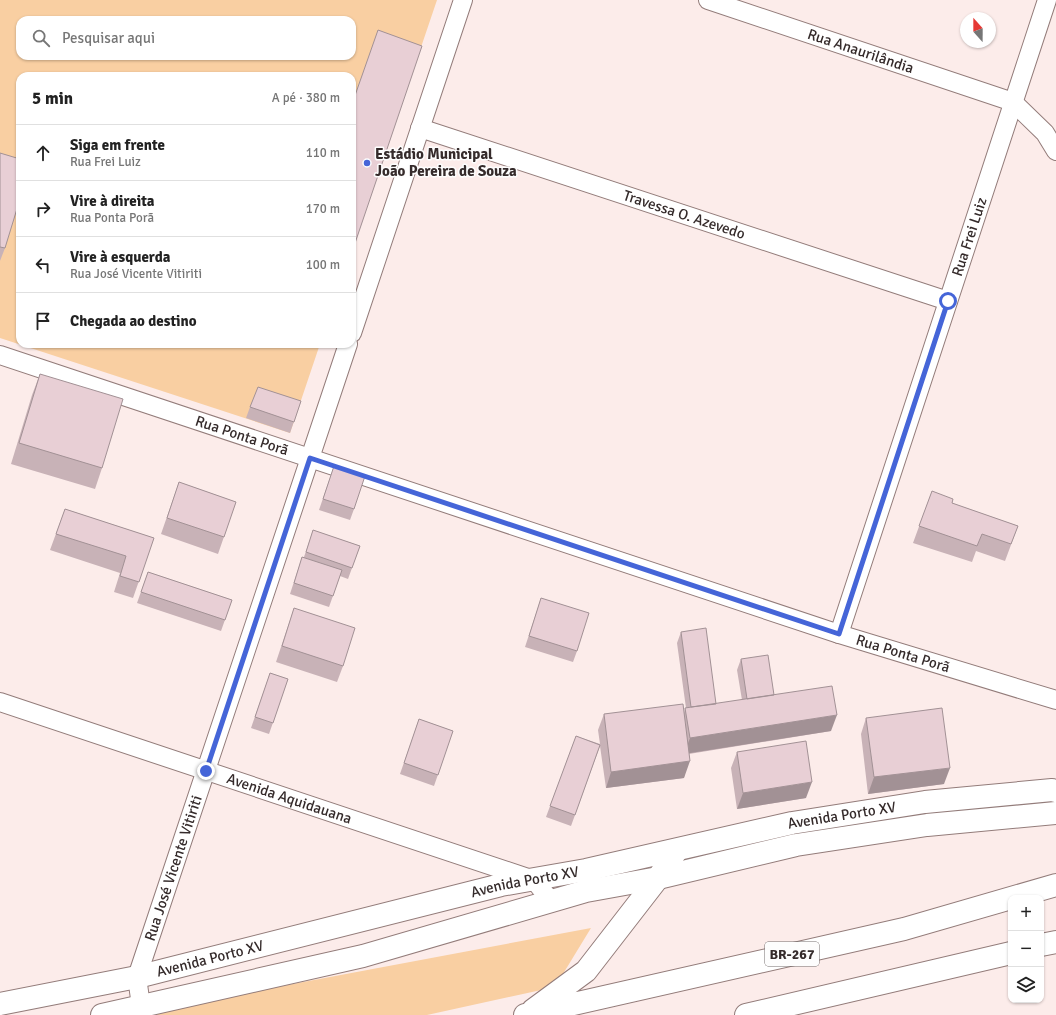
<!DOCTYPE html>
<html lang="pt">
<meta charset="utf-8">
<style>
:root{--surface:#fff;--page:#f2f2f2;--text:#222;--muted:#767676;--line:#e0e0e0}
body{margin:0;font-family:Signika,sans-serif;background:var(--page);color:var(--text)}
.controls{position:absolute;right:12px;bottom:12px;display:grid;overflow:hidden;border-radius:8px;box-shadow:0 1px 3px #0004}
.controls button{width:36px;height:36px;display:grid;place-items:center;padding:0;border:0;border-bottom:1px solid var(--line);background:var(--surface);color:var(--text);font:20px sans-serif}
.compass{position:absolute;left:960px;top:12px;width:36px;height:36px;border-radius:50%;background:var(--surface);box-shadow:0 1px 3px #0004;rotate:339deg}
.stop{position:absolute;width:12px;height:12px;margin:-9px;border:3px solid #4565d8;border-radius:50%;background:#fff}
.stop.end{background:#4565d8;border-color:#fff;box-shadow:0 1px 4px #0008}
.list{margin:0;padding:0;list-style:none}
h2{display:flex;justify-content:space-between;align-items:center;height:52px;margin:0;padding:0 16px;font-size:17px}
h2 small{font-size:13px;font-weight:400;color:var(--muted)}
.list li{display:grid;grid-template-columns:26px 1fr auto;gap:12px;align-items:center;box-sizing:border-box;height:56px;padding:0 16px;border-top:1px solid var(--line)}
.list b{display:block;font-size:15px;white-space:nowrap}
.list p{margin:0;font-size:13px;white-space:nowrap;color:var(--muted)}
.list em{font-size:13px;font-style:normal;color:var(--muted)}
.icon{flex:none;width:22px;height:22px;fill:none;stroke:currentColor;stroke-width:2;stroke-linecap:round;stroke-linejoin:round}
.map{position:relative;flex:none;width:1056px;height:1015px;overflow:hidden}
.search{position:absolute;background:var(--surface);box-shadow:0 1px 3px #0004;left:16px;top:16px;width:340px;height:44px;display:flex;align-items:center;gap:10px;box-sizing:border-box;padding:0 14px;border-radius:12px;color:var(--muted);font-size:15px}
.panel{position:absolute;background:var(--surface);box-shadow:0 1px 3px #0004;left:16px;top:72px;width:340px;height:276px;border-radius:12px}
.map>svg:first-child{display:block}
.green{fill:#f9cfa2;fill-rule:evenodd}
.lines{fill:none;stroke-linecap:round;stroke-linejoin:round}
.street-casing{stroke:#937c7a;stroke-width:20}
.secondary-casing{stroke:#937c7a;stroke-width:24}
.highway-casing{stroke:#937c7a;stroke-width:24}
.street{stroke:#fff;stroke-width:18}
.secondary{stroke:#fff;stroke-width:22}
.highway{stroke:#fff;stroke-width:22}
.wall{fill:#c8b2b7}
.shaded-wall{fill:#a29195}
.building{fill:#e8cfd5;stroke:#a29195}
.route{stroke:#4565d8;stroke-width:5}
.poi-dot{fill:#4565d8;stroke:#fdfdfd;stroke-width:1.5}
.labels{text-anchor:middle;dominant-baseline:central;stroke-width:3;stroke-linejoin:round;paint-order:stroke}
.shield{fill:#fdfdfd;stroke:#716a6a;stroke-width:1}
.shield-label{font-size:14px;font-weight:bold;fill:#352b2b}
.street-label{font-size:15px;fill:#352b2b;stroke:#fdfdfd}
.poi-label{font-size:15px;font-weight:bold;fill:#352b2b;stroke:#fdfdfd;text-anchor:start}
</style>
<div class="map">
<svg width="1056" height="1015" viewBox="0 0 1056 1015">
<rect width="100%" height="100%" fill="#fcecea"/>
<path class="green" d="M0,0H437L352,251V76H20V344H320L290,433L0,338ZM20,20H352V56H20Z
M591,928L555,987L427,1015H128Z"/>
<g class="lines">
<g class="street-casing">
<g id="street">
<path id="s1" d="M708,0L1013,102L1045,133L1056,151"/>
<path id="s2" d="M420,128L948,301"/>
<path d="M352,333L463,0"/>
<path id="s3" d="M0,355L839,634L1056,700"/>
<path id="s4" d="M839,634L1047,0"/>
<path id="s5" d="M0,702L534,880L551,901"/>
<path id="s6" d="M141,1006L137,977L348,344"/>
</g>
</g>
<g class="secondary-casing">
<g id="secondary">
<path id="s7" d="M0,1004L137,977L501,885L586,870L792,823L925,802L1052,790L1056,791"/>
<path d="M102,1015L363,956L586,891L658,878L796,845L927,825L1056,813"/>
</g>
</g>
<g class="highway-casing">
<path id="highway" d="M1041,945L1056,942
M533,1010L586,971L658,878L677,850
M525,1015L904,929L1056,885
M746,1015L1011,953"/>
</g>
<use href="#street" class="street"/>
<use href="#secondary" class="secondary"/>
<use href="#highway" class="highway"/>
</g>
<path class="wall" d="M0,153L5,248L0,261Z
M40,374L102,468L95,489L11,464L32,395Z
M301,401L290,433L246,418L250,407Z
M334,466L354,509L350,520L319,510Z
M179,482L236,502L218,554L161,534Z
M932,491L952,503L1018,526L1005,561L976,551L972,562L913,543Z
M65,509L154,538L133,598L114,592L120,573L50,550Z
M313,530L360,546L348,579L340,576L329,607L290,594L302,557H304Z
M148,572L232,600L221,631L137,603Z
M541,598L577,651L573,662L525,647Z
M294,608L343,666L337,682L276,662Z
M681,632L716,704L742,700L737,670L741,659L774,695L831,731L689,754L684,778L606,788L600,746L571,826L546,817L576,736L600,744L598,730L604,714L684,713L685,708H686L677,643Z
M270,673L288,679L269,734L251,728Z
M866,718L944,784L868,794L861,734Z
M419,719L453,731L434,786L400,774Z
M737,752L806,798L737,809L731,768Z"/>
<path class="shaded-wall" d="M837,715L831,731L684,754L690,738Z
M690,761L684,778L606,788L611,772Z
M950,768L944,784L868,794L874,777Z
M812,782L806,798L737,809L743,793Z"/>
<path class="building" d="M378,30L422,46L352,252V104Z
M0,153L20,159V199L5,248L0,247Z
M40,374L123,399L102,468L19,443Z
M258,387L301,401L294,422L250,407Z
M334,466L365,476L354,509L323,499Z
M179,482L236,502L224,537L167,518Z
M932,491L953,499L952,503L1018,526L1011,544L982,534L977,546L919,526Z
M65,509L154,538L139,582L120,576L126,556L56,534Z
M313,530L360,546L352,568L306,552Z
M302,557L342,570L333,596L294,583Z
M148,572L232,600L225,620L141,592Z
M541,598L589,613L577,651L529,636Z
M294,608L355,628L343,666L282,646Z
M706,628L716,704L691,707L681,632Z
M768,655L774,695L747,699L741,659Z
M270,673L288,679L273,723L255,717Z
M832,686L837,715L690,738L685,708Z
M683,704L690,761L611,772L604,714Z
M942,708L950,768L874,777L866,718Z
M419,719L453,731L438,775L404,763Z
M576,736L600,745L575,815L550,806Z
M806,741L812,782L743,793L737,752Z"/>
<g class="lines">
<path class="route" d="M206,771L310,458L839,634L948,301"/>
</g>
<circle class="poi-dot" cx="367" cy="163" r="4"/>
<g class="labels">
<rect class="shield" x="765" y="942" width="54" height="24" rx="3"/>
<g class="shield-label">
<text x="792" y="954">BR-267</text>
</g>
<g class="street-label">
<text stroke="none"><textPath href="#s1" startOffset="161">Rua Anaurilândia</textPath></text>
<text stroke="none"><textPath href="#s2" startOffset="278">Travessa O. Azevedo</textPath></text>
<text stroke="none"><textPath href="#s4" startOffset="418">Rua Frei Luiz</textPath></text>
<text stroke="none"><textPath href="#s3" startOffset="255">Rua Ponta Porã</textPath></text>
<text stroke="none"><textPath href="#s3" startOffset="951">Rua Ponta Porã</textPath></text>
<text stroke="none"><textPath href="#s5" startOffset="305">Avenida Aquidauana</textPath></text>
<text stroke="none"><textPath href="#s7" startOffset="863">Avenida Porto XV</textPath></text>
<text stroke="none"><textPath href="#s6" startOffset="144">Rua José Vicente Vitiriti</textPath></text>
<text stroke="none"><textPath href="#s7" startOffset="539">Avenida Porto XV</textPath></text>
<text stroke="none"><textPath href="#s7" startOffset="215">Avenida Porto XV</textPath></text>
</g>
<g class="poi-label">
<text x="375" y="154">Estádio Municipal<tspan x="375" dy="17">João Pereira de Souza</tspan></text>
</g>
</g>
</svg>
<div class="controls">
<button>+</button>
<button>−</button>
<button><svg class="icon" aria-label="layers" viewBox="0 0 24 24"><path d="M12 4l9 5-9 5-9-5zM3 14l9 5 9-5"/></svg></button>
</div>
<svg class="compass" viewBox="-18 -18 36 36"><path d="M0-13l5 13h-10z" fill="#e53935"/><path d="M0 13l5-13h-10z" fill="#767676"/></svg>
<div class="stop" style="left:948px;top:301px"></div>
<div class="stop end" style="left:206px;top:771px"></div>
<div class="search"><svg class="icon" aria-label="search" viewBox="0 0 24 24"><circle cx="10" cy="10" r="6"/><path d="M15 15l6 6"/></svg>Pesquisar aqui</div>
<section class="panel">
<h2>5 min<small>A pé · 380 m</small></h2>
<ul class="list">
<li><svg class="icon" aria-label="ahead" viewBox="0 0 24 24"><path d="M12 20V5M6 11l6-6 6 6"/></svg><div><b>Siga em frente</b><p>Rua Frei Luiz</p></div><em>110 m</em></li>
<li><svg class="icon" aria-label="right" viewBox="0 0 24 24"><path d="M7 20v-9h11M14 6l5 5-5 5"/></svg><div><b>Vire à direita</b><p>Rua Ponta Porã</p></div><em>170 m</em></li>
<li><svg class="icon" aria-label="left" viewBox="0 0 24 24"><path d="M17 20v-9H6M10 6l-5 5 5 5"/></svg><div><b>Vire à esquerda</b><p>Rua José Vicente Vitiriti</p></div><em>100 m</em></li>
<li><svg class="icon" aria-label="arrive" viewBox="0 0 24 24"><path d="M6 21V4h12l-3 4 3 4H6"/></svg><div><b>Chegada ao destino</b></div></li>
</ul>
</section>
</div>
